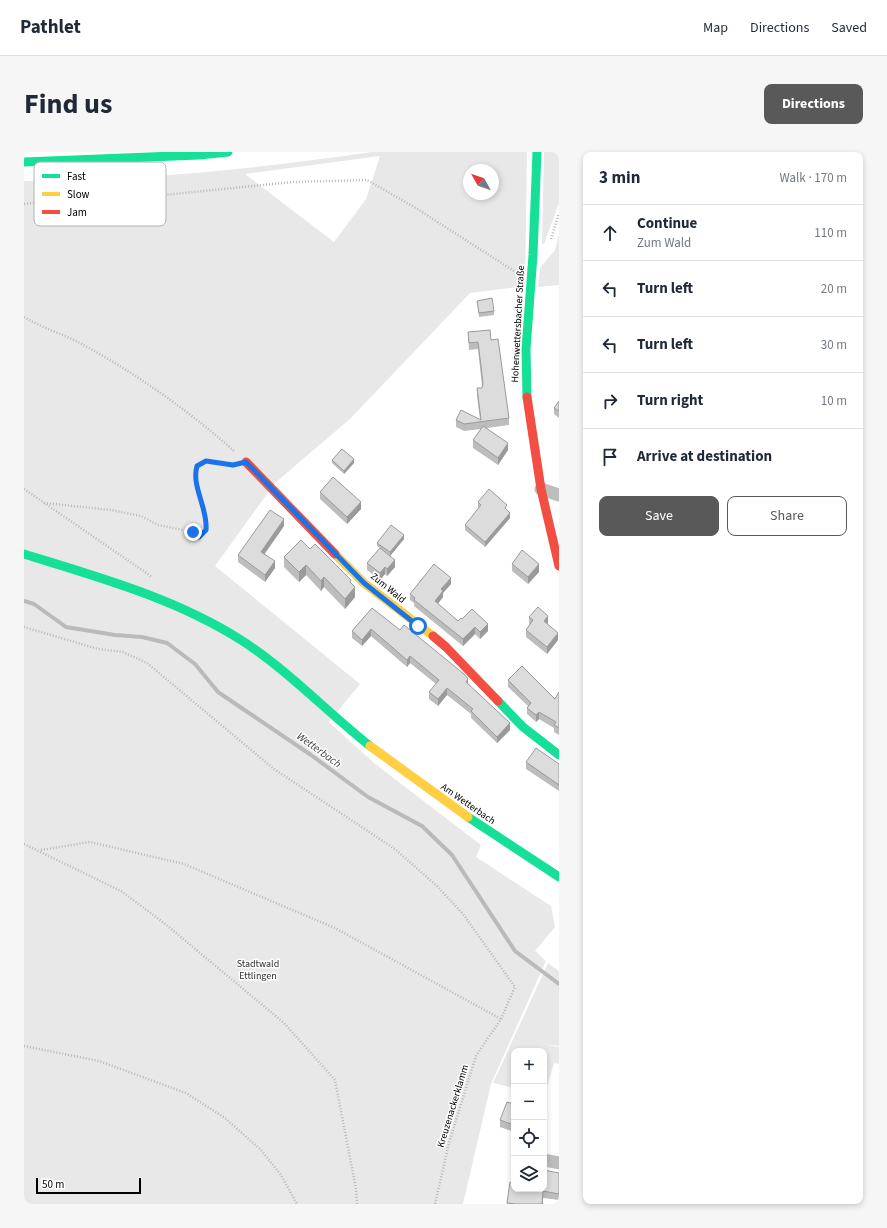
<!DOCTYPE html>
<meta charset="utf-8">
<style>
:root{--surface:#fff;--page:#f6f6f7;--text:#1f2937;--muted:#747a83;--line:#e0e1e3;--accent:#595959}
body{margin:0;font-family:"Source Sans 3",sans-serif;background:var(--page);color:var(--text)}
.controls{position:absolute;right:12px;bottom:12px;display:grid;overflow:hidden;border-radius:8px;box-shadow:0 2px 6px #0003}
.controls button{width:36px;height:36px;display:grid;place-items:center;padding:0;border:0;border-bottom:1px solid var(--line);background:var(--surface);color:var(--text);font:20px sans-serif}
.compass{position:absolute;left:439px;top:12px;width:36px;height:36px;border-radius:50%;background:var(--surface);box-shadow:0 2px 6px #0003;rotate:310deg}
.scale{position:absolute;left:12px;bottom:10px;width:105px;box-sizing:border-box;padding-left:4px;border:2px solid #000;border-top:0;font-size:11px;line-height:14px;white-space:nowrap;color:#000;-webkit-text-stroke:3px #fff;paint-order:stroke}
.stop{position:absolute;width:12px;height:12px;margin:-9px;border:3px solid #1a73e8;border-radius:50%;background:#fff}
.stop.end{background:#1a73e8;border-color:#fff;box-shadow:0 1px 4px #0008}
.list{margin:0;padding:0;list-style:none}
h2{display:flex;justify-content:space-between;align-items:center;height:52px;margin:0;padding:0 16px;font-size:17px}
h2 small{font-size:13px;font-weight:400;color:var(--muted)}
.list li{display:grid;grid-template-columns:26px 1fr auto;gap:12px;align-items:center;box-sizing:border-box;height:56px;padding:0 16px;border-top:1px solid var(--line)}
.list b{display:block;font-size:15px;white-space:nowrap}
.list p{margin:0;font-size:13px;white-space:nowrap;color:var(--muted)}
.list em{font-size:13px;font-style:normal;color:var(--muted)}
.actions{display:flex;gap:8px;padding:12px 16px}
.actions a{flex:1;padding:9px 0;border:1px solid var(--accent);border-radius:8px;text-align:center;font-size:14px;color:var(--accent)}
.actions .main{background:var(--accent);color:#fff}
.icon{flex:none;width:22px;height:22px;fill:none;stroke:currentColor;stroke-width:2;stroke-linecap:round;stroke-linejoin:round}
.map{position:relative;flex:none;width:535px;height:1052px;overflow:hidden;border-radius:8px}
header{display:flex;align-items:center;gap:24px;box-sizing:border-box;height:56px;padding:0 20px;background:var(--surface);border-bottom:1px solid var(--line)}
header strong{font-size:19px}
nav{display:flex;gap:22px;margin-inline-start:auto;font-size:14px}
.intro{display:flex;align-items:center;justify-content:space-between;box-sizing:border-box;height:96px;padding:0 24px}
h1{margin:0;font-size:28px}
.button{padding:10px 18px;border-radius:8px;background:var(--accent);color:#fff;font-size:14px;font-weight:700}
main{display:flex;gap:24px;padding:0 24px}
aside{flex:1;background:var(--surface);border-radius:8px;box-shadow:0 2px 6px #0003}
.map>svg:first-child{display:block}
.green{fill:#e8e8e8;fill-rule:evenodd}
.lines{fill:none;stroke-linecap:round;stroke-linejoin:round}
.stream{stroke:#bababa;stroke-width:4}
.path{stroke:#b8b8b8;stroke-width:2.5;stroke-dasharray:1 2;stroke-linecap:butt}
.street{stroke:#bdbdbd;stroke-width:13}
.fast{stroke:#16e098;stroke-width:9}
.slow{stroke:#ffcf43;stroke-width:9}
.jam{stroke:#f24e42;stroke-width:9}
.wall{fill:#bdbdbd}
.shaded-wall{fill:#9a9a9a}
.building{fill:#dcdcdc;stroke:#9a9a9a}
.route{stroke:#1a73e8;stroke-width:5}
.labels{text-anchor:middle;dominant-baseline:central;stroke-width:3;stroke-linejoin:round;paint-order:stroke}
.street-label{font-size:10px;fill:#000;stroke:#fff}
.park-label{font-size:10px;fill:#2d2d2d;stroke:#fff}
.water-label{font-size:11px;font-style:italic;fill:#3e3e3e;stroke:#fff}
.key{fill:#fff;stroke:#b2b2b2;stroke-width:1}
.key-label{font-size:11px;fill:#000}
</style>
<header>
<strong>Pathlet</strong>
<nav><a>Map</a><a>Directions</a><a>Saved</a></nav>
</header>
<div class="intro"><h1>Find us</h1><a class="button">Directions</a></div>
<main>
<div class="map">
<svg width="535" height="1052" viewBox="0 0 535 1052">
<rect width="100%" height="100%" fill="#fff"/>
<path class="green" d="M348,0H503L501,134L446,141L327,266L251,331L191,414L336,532L305,570L350,611L457,693L452,705L527,754L531,775L511,799L522,809L467,932L439,1052H0V29C117,28 232,17 348,0ZM356,4L342,47L310,90L221,22ZM445,18H469V42H445Z
M520,0H535V51L520,92H518Z
M535,82V133L514,135L516,116L531,98Z
M524,811L535,819V894L518,892L535,895V912L530,911L520,944V899H515L517,894L514,899H490V936L469,931Z"/>
<g class="lines">
<path class="stream" d="M0,449L10,452L42,475L91,483L118,485L143,491L171,512L194,540L287,603L344,645L398,674L428,703L491,799L535,832"/>
<path class="path" d="M0,52L42,47L110,46L269,30L343,28L395,58L493,121
M527,87L535,61
M0,165C20,177 43,183 63,195C113,222 169,262 211,300
M0,337L128,425
M20,351L87,358L117,364L134,373L169,380L175,385L182,378C184,356 167,334 173,314L182,309L208,313
M0,475L74,497L99,500L123,511L250,617L371,697L413,734L439,762L491,835L477,867L452,904L425,991L411,1052
M0,692L97,739L140,771L260,871L311,928L332,1037L333,1052
M17,698L66,690L160,712L311,776L477,867
M0,894L75,909L162,941L201,966L237,998L257,1023L273,1052"/>
<path class="street" d="M517,337L535,343
M520,1008L535,1011"/>
<path class="fast" d="M0,10L175,3L204,0
M503,245L502,197L509,103L513,0
M0,402C74,425 151,446 217,488C264,518 303,560 346,594
M474,549L499,575L535,603
M444,665L535,725"/>
<path class="slow" d="M311,402L340,431L409,484
M346,594L444,665"/>
<path class="jam" d="M503,245L517,337L535,414
M222,310L311,402
M409,484L422,495L474,549"/>
</g>
<path class="wall" d="M453,149L470,159V163L455,165Z
M444,180L467,188L485,266V273L463,276L484,298L474,313L449,296V288L457,277L440,279L432,275V268H456L453,243V236H458V234L454,197L445,198Z
M535,249V266L530,262V256Z
M308,308L330,311L320,322L308,311Z
M296,340L337,357L323,372L296,347Z
M454,350L483,358L486,366L461,395L441,378V373L455,356L454,355Z
M260,374L241,402L251,416L241,430L214,410V403Z
M380,387L366,404L371,415L363,424L361,422L356,428L343,418V411L356,396L353,394V391Z
M286,397L327,431L331,445L321,457L300,435L297,439L282,423L275,430L260,415V405Z
M488,412L515,420L504,432L488,419Z
M427,432L419,441V445L414,452L434,469L438,467L464,479L456,487L451,482L439,494L390,454V451L386,448V442Z
M348,456L376,478L444,532L486,578L473,591L447,566V562L423,543L414,554L405,547V540L412,532L386,511L383,515L347,484L338,494L328,486V479Z
M505,465L524,471L523,472L534,488L523,502L502,485V478L506,472H505Z
M484,528L531,547L535,540V583L530,580V576L515,567L512,570L503,562V556L504,554L484,535Z
M502,610L535,612V639L502,617Z
M490,952V980L476,975V968Z
M535,1021V1048L519,1046V1052H483L486,1030L490,1037Z"/>
<path class="shaded-wall" d="M484,291V298L474,313V306Z
M330,307V311L320,322V319Z
M337,350V357L323,372V365Z
M486,361V366L461,395V390Z
M260,367V374L237,406V400Z
M380,383V387L366,404V400Z
M371,408V415L363,424V417Z
M251,409V416L241,430V423Z
M515,412V420L504,432V425Z
M282,413V423L275,430V420Z
M361,415V422L356,428V421Z
M300,425V435L297,439V429Z
M427,426V432L419,441V445L411,455V449L417,437Z
M331,435V445L321,457V447Z
M524,464V471L520,476V469Z
M464,472V479L456,487V480Z
M451,475V482L439,494V487Z
M347,477V484L338,494V488Z
M534,481V488L523,502V495Z
M386,504V511L383,515V508Z
M444,527V533L442,530Z
M423,536V543L414,554V547Z
M515,560V567L512,570V563Z
M486,571V578L473,591V585Z
M519,1039V1052H518Z"/>
<path class="building" d="M468,146L470,159L455,161L453,149Z
M466,178L467,188L474,187L485,266L440,272L432,268L437,258L457,268L453,236H458L459,231L454,190L445,191L444,180Z
M535,249V259L530,256Z
M459,274L484,291L474,306L449,288Z
M318,297L330,307L320,319L308,308Z
M309,325L337,350L323,365L296,340Z
M465,337L483,353L481,356L486,361L461,390L441,373L457,353L454,350Z
M246,358L260,367L237,400L251,409L241,423L214,403Z
M367,373L380,383L366,400L353,391Z
M277,388L286,397L291,392L327,428L326,430L331,435L321,447L300,425L297,429L282,413L275,420L260,405Z
M356,396L371,408L363,417L361,415L356,421L343,411Z
M498,398L515,412L504,425L488,412Z
M410,412L427,426L417,437L419,439L411,449L434,469L437,466L438,467L448,457L464,472L456,480L451,475L439,487L390,448L391,446L386,442Z
M514,455L524,464L520,469L534,481L523,495L502,478L509,468L505,465Z
M348,456L376,478L380,473L440,522L444,527L442,530L486,571L473,585L447,559L449,557L423,536L414,547L405,540L415,528L386,504L383,508L347,477L338,488L328,479Z
M498,514L531,547L535,540V576L530,573L532,570L515,560L512,563L503,556L507,551L484,528Z
M512,596L535,612V633L502,610Z
M483,950L490,952V973L476,968Z
M520,1018L535,1021V1042L519,1039L518,1052H492L483,1051L486,1030L490,1031V1037H520Z"/>
<g class="lines">
<path class="route" d="M169,380L175,385L182,378C184,356 167,334 173,314L182,309L209,313L222,310L340,431L394,474"/>
</g>
<g class="labels">
<g class="street-label">
<text transform="translate(494 172) rotate(-87)">Hohenwettersbacher Straße</text>
<text transform="translate(364 436) rotate(39)">Zum Wald</text>
<text transform="translate(444 652) rotate(35)">Am Wetterbach</text>
<text transform="translate(429 954) rotate(-73)">Kreuzenackerklamm</text>
</g>
<g class="park-label">
<text x="234" y="812">Stadtwald<tspan x="234" dy="12">Ettlingen</tspan></text>
</g>
<g class="water-label">
<text transform="translate(295 598) rotate(36)">Wetterbach</text>
</g>
</g>
<rect x="10" y="10" width="132" height="64" rx="6" class="key"/>
<rect x="18" y="22" width="18" height="4" fill="#16e098"/>
<rect x="18" y="40" width="18" height="4" fill="#ffcf43"/>
<rect x="18" y="58" width="18" height="4" fill="#f24e42"/>
<g class="key-label">
<text x="43" y="28">Fast</text>
<text x="43" y="46">Slow</text>
<text x="43" y="64">Jam</text>
</g>
</svg>
<div class="controls">
<button>+</button>
<button>−</button>
<button><svg class="icon" aria-label="locate" viewBox="0 0 24 24"><circle cx="12" cy="12" r="6"/><path d="M12 2v4M12 18v4M2 12h4M18 12h4"/></svg></button>
<button><svg class="icon" aria-label="layers" viewBox="0 0 24 24"><path d="M12 4l9 5-9 5-9-5zM3 14l9 5 9-5"/></svg></button>
</div>
<svg class="compass" viewBox="-18 -18 36 36"><path d="M0-13l5 13h-10z" fill="#e53935"/><path d="M0 13l5-13h-10z" fill="#747a83"/></svg>
<div class="scale">50 m</div>
<div class="stop" style="left:394px;top:474px"></div>
<div class="stop end" style="left:169px;top:380px"></div>
</div>
<aside>
<h2>3 min<small>Walk · 170 m</small></h2>
<ul class="list">
<li><svg class="icon" aria-label="ahead" viewBox="0 0 24 24"><path d="M12 20V5M6 11l6-6 6 6"/></svg><div><b>Continue</b><p>Zum Wald</p></div><em>110 m</em></li>
<li><svg class="icon" aria-label="left" viewBox="0 0 24 24"><path d="M17 20v-9H6M10 6l-5 5 5 5"/></svg><div><b>Turn left</b></div><em>20 m</em></li>
<li><svg class="icon" aria-label="left" viewBox="0 0 24 24"><path d="M17 20v-9H6M10 6l-5 5 5 5"/></svg><div><b>Turn left</b></div><em>30 m</em></li>
<li><svg class="icon" aria-label="right" viewBox="0 0 24 24"><path d="M7 20v-9h11M14 6l5 5-5 5"/></svg><div><b>Turn right</b></div><em>10 m</em></li>
<li><svg class="icon" aria-label="arrive" viewBox="0 0 24 24"><path d="M6 21V4h12l-3 4 3 4H6"/></svg><div><b>Arrive at destination</b></div></li>
</ul>
<div class="actions"><a class="main">Save</a><a>Share</a></div>
</aside>
</main>
